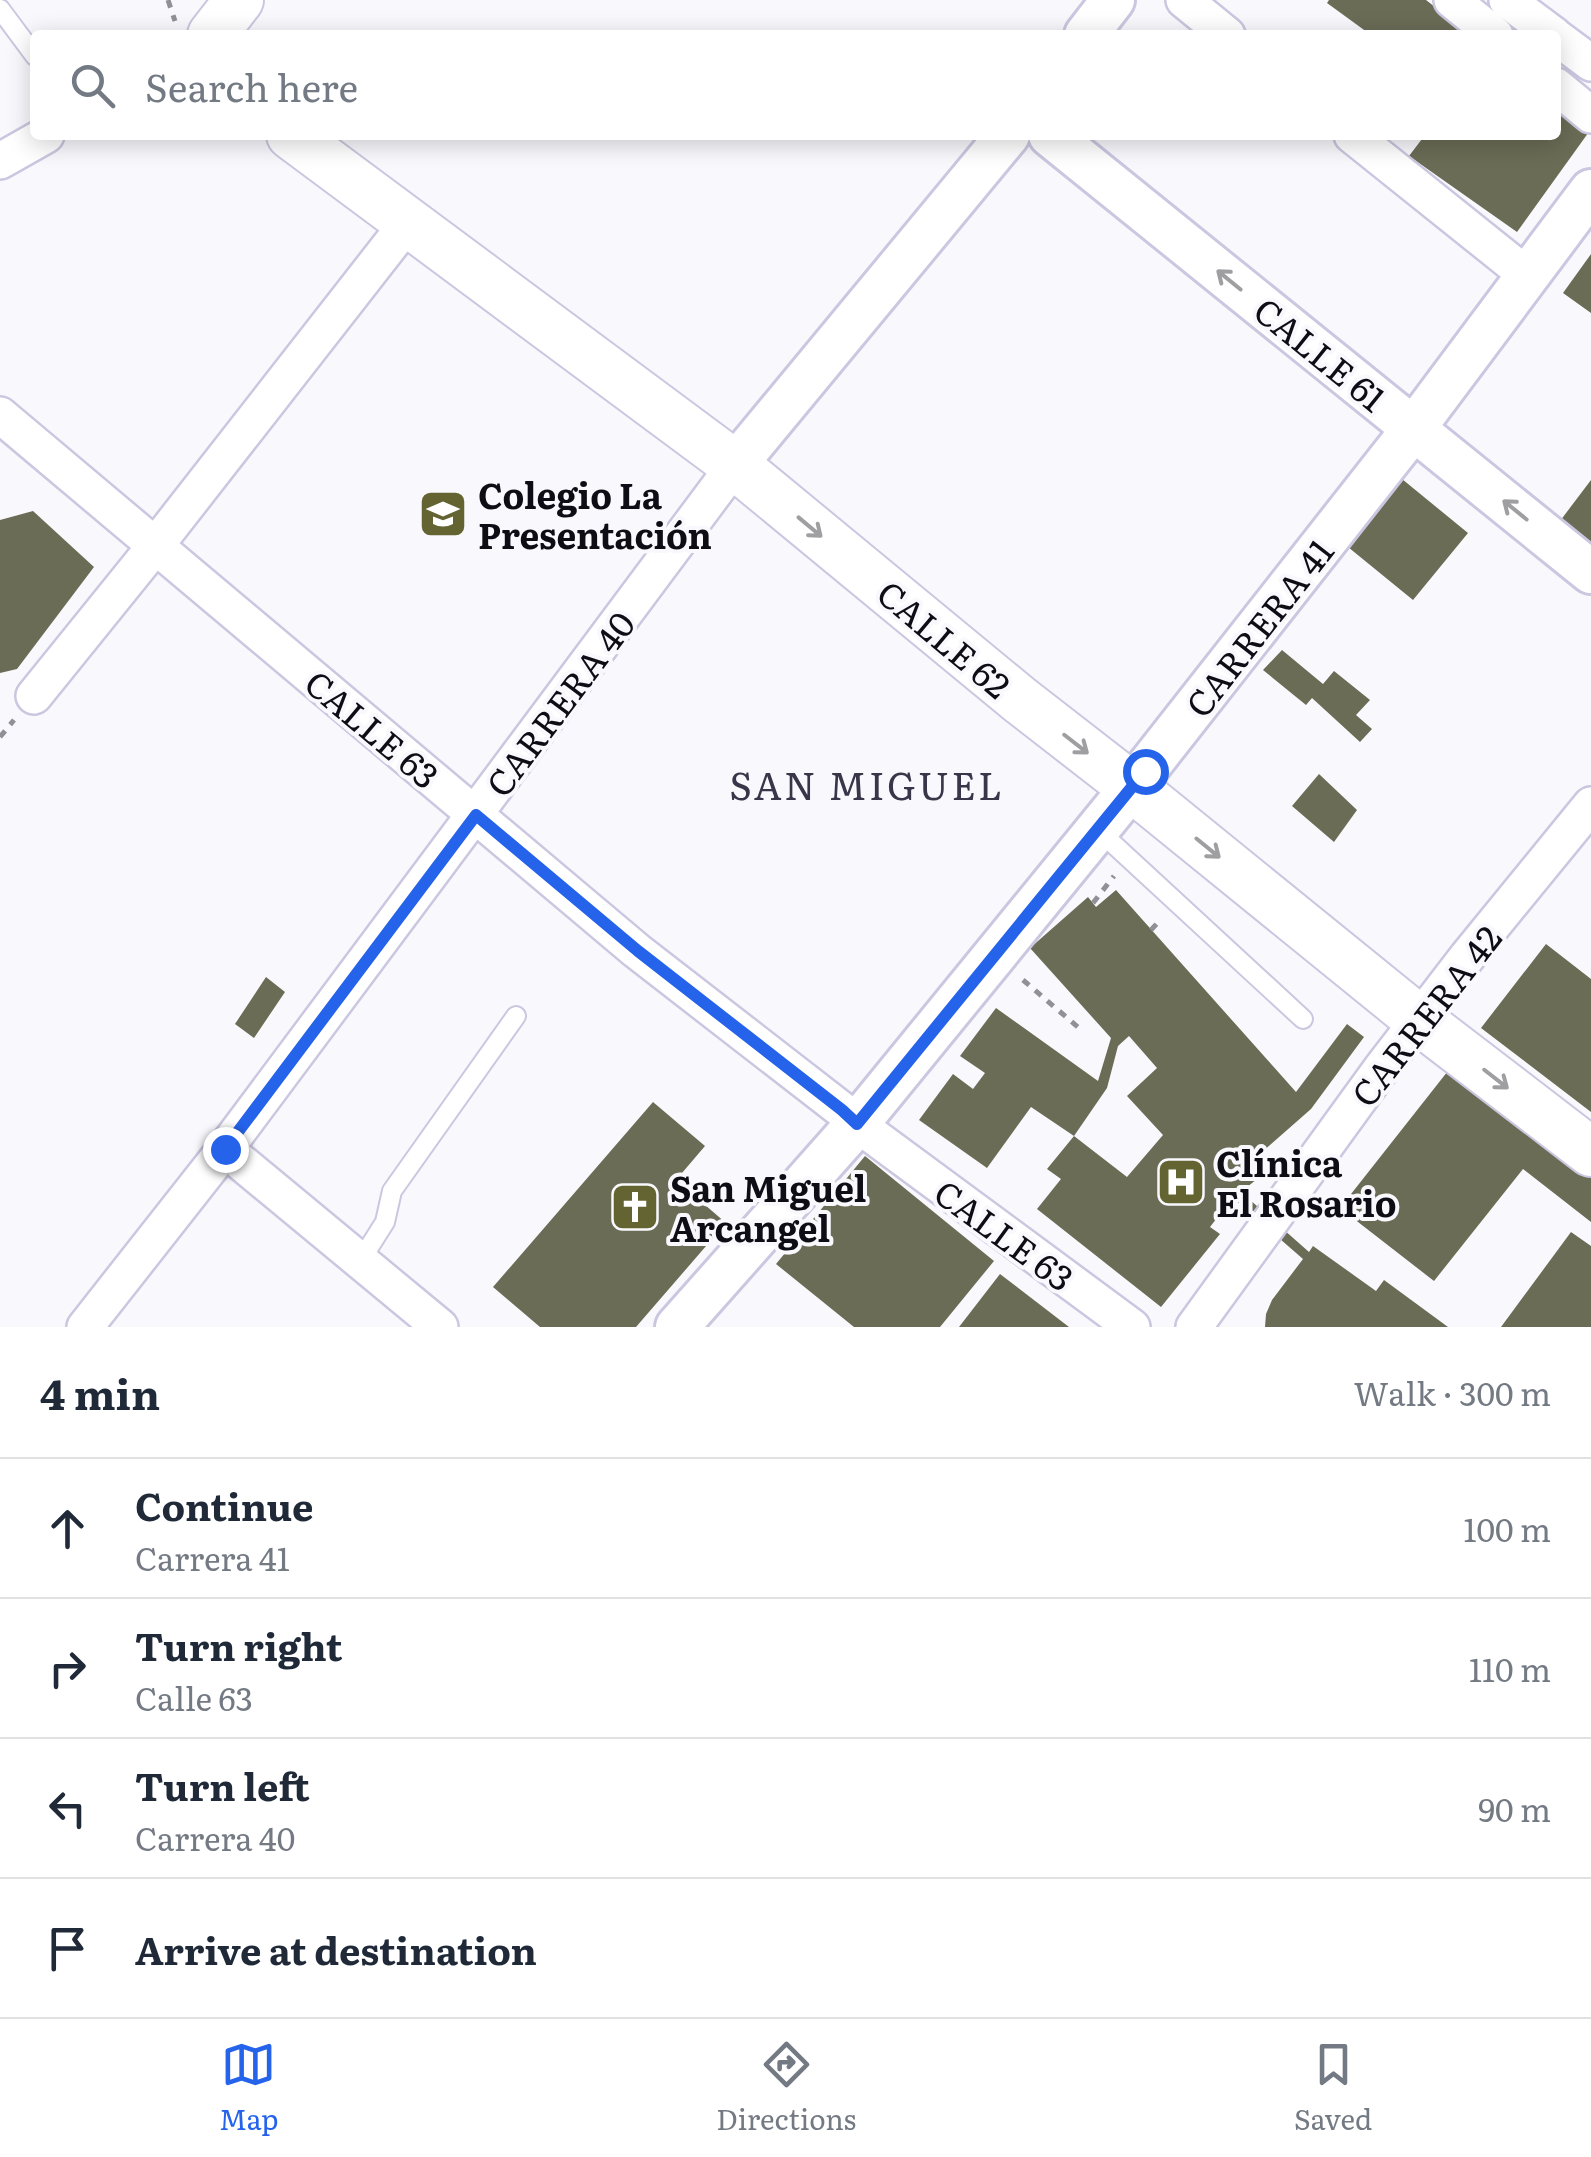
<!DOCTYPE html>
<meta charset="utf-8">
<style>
:root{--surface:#fff;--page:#f2f2f3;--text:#1f2937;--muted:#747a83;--line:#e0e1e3;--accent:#2563eb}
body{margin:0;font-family:Literata,serif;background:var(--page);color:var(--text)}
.stop{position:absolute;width:30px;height:30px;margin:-22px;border:8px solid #2563eb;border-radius:50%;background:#fff}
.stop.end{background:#2563eb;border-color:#fff;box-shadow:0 2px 10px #0008}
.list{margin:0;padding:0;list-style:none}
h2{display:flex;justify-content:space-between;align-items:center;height:130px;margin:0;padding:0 40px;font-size:42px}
h2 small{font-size:32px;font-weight:400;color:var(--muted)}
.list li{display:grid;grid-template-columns:65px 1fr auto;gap:30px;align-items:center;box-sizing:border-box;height:140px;padding:0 40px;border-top:2px solid var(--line)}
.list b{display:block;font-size:38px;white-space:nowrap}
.list p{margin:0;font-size:32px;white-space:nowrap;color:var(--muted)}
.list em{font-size:32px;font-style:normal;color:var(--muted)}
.icon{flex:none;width:55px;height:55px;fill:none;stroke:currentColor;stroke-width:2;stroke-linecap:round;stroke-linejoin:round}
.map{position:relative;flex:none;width:1591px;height:1327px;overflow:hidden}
.search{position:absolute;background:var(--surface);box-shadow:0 5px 25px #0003;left:30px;right:30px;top:30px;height:110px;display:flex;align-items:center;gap:25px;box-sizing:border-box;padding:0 35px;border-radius:10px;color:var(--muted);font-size:38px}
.sheet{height:690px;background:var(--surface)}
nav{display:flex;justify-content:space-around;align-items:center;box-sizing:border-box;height:140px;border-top:2px solid var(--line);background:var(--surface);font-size:28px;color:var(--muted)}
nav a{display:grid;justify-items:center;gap:5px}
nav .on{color:var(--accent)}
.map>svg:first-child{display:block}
.building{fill:#6b6c56}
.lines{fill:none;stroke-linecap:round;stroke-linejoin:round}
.service-casing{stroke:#cbc7e0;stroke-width:22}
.minor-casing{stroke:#cbc7e0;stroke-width:40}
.tertiary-casing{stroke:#cbc7e0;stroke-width:48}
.secondary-casing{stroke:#cbc7e0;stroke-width:52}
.path{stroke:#919097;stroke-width:5;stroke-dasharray:8 8;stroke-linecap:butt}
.service{stroke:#fff;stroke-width:18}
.minor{stroke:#fff;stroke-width:35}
.tertiary{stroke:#fff;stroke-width:42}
.secondary{stroke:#fff;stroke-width:48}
.oneway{stroke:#9f9ea1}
.route{stroke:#2563eb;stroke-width:12}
.labels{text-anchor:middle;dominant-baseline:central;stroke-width:8;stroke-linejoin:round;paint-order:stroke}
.street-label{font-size:35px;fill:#0e0d15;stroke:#f9f8fd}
.poi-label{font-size:35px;font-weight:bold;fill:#0e0d15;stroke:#f9f8fd;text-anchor:start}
.neighbourhood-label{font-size:38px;letter-spacing:2.5px;fill:#393649;stroke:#f9f8fd}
</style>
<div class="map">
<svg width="1591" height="1327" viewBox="0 0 1591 1327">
<rect width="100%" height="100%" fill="#f9f8fd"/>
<path class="building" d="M1329,0H1426L1471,35H1371L1327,3Z
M1556,101L1591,129L1517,232L1409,156L1425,135H1556Z
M1591,254V313L1563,293Z
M1402,479L1468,533L1413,600L1348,547Z
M1591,480V542L1560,521Z
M33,511L94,567L17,669L0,673V520Z
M1282,650L1323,684L1334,671L1370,700L1356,715L1372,729L1360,742L1312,698L1306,705L1263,670Z
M1319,774L1357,810L1334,842L1292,806Z
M1116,890L1296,1092L1347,1024L1364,1037L1311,1109L1245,1167L1257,1179L1241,1192L1309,1252L1313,1246L1376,1291L1384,1280L1448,1327H1265L1266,1314L1272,1300L1303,1259L1234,1199L1226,1206L1210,1227L1220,1234L1161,1307L1037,1209L1061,1179L1047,1169L1074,1136L1127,1177L1163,1135L1127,1096L1157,1068L1129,1036L1118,1046L1107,1088L1074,1136L1031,1107L987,1168L919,1120L953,1074L973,1089L985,1073L960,1056L996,1008L1098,1081L1111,1038L1030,948L1088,897L1096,907Z
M1546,944L1591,979V1112L1481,1028Z
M266,977L285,992L254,1038L235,1024Z
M1455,1062L1591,1167V1222L1523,1169L1434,1281L1340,1208Z
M653,1102L705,1146L676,1180L726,1223L636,1327H540L493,1287Z
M865,1156L994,1261L940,1327H854L776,1264Z
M1571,1232L1591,1246V1327H1501Z
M1000,1274L1069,1327H959Z"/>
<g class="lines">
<g class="service-casing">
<path id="service" d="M0,9L35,56
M1097,829L1303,1019
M361,1260L385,1222L392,1191L516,1016"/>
</g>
<g class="minor-casing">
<path id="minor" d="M1184,0L1227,35
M1452,0L1495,35
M1507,0L1554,35
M1556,37L1591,63
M1556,86L1591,115
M1352,135L1528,276
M0,161L46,135
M0,415L637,951L842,1110L857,1124L1132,1327
M34,696L156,545L409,221
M225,1149L440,1327
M85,1327L225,1149L735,465
M1194,1327L1381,1069L1467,957L1591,805"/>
</g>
<g class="tertiary-casing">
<path id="tertiary" d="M1086,35L1113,0
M1050,135L1591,572
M735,465L1008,135
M677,1327L857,1124L1132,787L1414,428L1591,191"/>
</g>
<g class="secondary-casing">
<path id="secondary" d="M212,35L239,0
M291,135L735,465L1020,700L1132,787L1419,1020L1591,1152"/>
</g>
<path class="path" d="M168,0L175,21
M0,737L14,720
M1093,903L1114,876
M1151,930L1161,919
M1023,980L1079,1028"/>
<use href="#service" class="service"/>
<use href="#minor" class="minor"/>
<use href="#tertiary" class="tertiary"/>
<use href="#secondary" class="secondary"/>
</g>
<defs><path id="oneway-shaft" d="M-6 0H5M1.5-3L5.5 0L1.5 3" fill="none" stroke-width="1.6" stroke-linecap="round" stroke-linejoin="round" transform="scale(2.5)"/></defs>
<g class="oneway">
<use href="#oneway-shaft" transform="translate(1229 280) rotate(-141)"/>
<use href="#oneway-shaft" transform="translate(1515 510) rotate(-141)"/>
<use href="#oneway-shaft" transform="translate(810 527) rotate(40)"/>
<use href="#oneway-shaft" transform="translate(1076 744) rotate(38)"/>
<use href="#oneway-shaft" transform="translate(1208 848) rotate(39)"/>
<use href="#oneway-shaft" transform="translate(1496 1079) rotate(38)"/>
</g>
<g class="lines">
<path class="route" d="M225,1149L476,815L638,951L842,1110L857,1124L1145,771"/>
</g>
<defs>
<g id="school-square" transform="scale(2.5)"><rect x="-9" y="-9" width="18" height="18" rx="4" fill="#636431" stroke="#f9f8fd"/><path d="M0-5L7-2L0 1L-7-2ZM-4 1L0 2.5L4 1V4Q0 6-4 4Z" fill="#fff"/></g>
<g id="hospital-square" transform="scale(2.5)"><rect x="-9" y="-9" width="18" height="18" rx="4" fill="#636431" stroke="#f9f8fd"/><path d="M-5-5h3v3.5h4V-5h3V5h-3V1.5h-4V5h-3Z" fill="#fff"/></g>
<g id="church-square" transform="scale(2.5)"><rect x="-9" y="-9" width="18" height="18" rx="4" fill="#636431" stroke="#f9f8fd"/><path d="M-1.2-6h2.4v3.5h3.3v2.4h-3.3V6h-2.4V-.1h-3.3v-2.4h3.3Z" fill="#fff"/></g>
</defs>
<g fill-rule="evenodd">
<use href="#school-square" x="443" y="514"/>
<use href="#hospital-square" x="1181" y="1182"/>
<use href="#church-square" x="635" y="1207"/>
</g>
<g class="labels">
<g class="street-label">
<text transform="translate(1321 353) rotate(39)">CALLE 61</text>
<text transform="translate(1258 627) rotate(-52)">CARRERA 41</text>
<text transform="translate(945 638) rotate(40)">CALLE 62</text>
<text transform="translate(559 703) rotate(-53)">CARRERA 40</text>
<text transform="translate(373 728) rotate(40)">CALLE 63</text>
<text transform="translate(1425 1015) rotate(-52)">CARRERA 42</text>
<text transform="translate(1005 1234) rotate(36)">CALLE 63</text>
</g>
<g class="poi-label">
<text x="478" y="494">Colegio La<tspan x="478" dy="40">Presentación</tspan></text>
<text x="1216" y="1162">Clínica<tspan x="1216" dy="40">El Rosario</tspan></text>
<text x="670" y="1187">San Miguel<tspan x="670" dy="40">Arcangel</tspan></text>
</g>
<g class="neighbourhood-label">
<text x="867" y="783">SAN MIGUEL</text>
</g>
</g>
</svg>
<div class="stop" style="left:1145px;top:771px"></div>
<div class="stop end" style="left:225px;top:1149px"></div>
<div class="search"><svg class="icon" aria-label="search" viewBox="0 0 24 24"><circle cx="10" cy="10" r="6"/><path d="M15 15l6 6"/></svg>Search here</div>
</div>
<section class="sheet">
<h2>4 min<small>Walk · 300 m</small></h2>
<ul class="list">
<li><svg class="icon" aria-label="ahead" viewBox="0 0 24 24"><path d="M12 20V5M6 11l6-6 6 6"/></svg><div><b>Continue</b><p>Carrera 41</p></div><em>100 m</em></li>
<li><svg class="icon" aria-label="right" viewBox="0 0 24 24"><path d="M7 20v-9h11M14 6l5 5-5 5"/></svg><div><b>Turn right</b><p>Calle 63</p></div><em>110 m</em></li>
<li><svg class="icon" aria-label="left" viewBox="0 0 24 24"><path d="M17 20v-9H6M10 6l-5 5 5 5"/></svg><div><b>Turn left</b><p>Carrera 40</p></div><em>90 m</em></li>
<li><svg class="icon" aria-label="arrive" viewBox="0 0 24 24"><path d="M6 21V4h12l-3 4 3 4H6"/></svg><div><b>Arrive at destination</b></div></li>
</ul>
</section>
<nav>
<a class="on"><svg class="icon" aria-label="map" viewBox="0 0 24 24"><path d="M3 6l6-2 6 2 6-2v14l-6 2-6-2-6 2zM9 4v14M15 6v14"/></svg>Map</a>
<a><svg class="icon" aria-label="directions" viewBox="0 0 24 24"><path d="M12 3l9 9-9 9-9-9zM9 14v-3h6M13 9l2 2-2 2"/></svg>Directions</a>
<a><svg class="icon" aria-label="saved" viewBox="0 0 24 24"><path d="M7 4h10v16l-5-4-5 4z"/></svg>Saved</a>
</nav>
